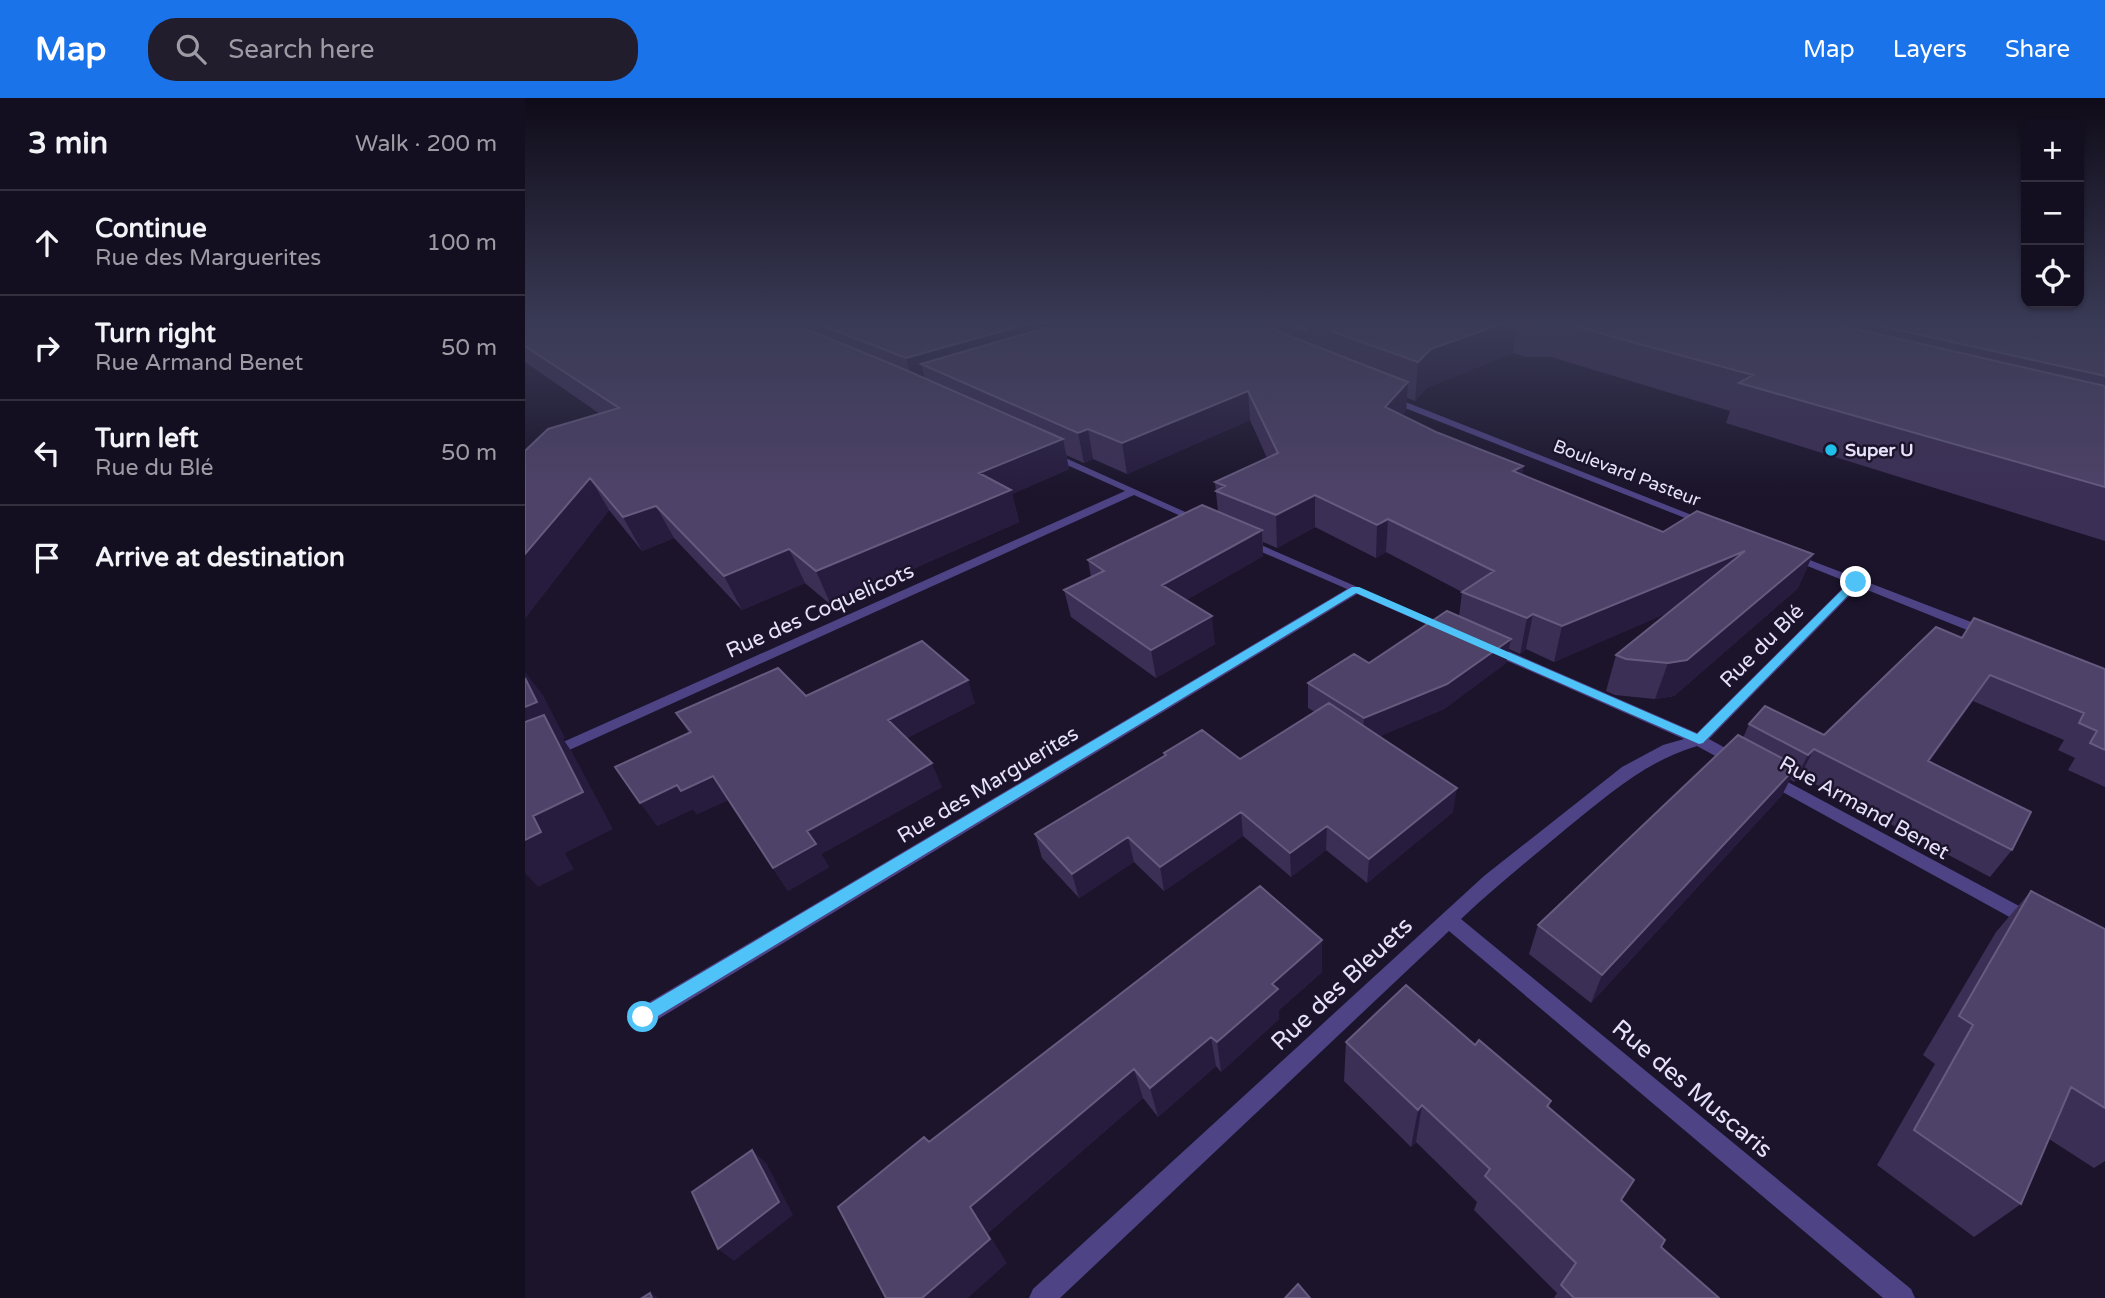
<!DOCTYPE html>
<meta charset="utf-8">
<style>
:root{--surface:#140f20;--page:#211d2d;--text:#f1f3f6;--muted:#9d9ca5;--line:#332f3e;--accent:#1a73e8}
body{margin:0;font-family:"Varela Round",sans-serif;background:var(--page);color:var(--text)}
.controls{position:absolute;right:21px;top:21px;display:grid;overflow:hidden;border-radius:14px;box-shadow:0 2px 5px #0004}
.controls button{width:63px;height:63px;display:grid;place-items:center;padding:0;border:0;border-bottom:2px solid var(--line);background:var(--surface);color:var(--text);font:35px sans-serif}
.stop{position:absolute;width:21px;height:21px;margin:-16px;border:5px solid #4fc3f7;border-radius:50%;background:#fff}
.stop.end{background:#4fc3f7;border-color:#fff;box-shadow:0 2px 7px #0008}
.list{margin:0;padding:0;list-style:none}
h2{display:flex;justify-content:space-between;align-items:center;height:91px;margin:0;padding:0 28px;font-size:30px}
h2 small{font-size:23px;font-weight:400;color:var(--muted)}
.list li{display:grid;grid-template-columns:46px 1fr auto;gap:21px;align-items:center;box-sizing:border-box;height:105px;padding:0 28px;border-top:2px solid var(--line)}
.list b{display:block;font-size:26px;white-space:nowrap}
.list p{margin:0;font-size:23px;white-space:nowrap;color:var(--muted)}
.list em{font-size:23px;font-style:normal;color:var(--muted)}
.icon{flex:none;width:38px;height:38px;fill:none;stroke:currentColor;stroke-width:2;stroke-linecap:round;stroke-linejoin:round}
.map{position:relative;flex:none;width:1580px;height:1200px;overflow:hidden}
header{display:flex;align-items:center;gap:42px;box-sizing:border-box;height:98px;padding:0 35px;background:var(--accent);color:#fff}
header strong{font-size:33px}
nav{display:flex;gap:38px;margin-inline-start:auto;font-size:24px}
.search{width:490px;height:63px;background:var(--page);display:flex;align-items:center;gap:18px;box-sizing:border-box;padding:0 24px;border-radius:28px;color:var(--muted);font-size:26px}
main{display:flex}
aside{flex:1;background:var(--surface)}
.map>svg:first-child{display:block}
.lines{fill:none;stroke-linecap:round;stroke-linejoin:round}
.minor{fill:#4e4485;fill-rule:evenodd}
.tertiary{fill:#4e4485;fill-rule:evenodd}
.wall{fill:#3c2f56}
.shaded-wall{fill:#271c3e}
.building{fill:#4e4268;stroke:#665b7f;stroke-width:2}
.route{fill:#4fc3f7}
.poi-dot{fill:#1fbfea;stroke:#1b142b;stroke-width:2.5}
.labels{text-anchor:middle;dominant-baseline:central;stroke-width:5;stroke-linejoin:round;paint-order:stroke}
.far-poi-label{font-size:18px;font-weight:bold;fill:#e7e1fc;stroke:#1b142b;text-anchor:start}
.far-street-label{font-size:18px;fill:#e7e1fc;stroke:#1b142b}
.street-label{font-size:21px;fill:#e7e1fc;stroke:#1b142b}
.near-street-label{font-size:24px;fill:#e7e1fc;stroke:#1b142b}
</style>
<header>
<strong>Map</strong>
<div class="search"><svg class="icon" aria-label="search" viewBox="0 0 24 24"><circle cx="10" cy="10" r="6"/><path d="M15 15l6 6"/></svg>Search here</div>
<nav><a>Map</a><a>Layers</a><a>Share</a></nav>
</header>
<main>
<aside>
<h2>3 min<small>Walk · 200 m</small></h2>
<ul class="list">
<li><svg class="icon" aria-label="ahead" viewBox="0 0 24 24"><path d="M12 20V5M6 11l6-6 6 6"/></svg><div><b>Continue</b><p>Rue des Marguerites</p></div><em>100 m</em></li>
<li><svg class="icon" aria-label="right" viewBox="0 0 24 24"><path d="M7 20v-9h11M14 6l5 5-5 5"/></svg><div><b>Turn right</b><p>Rue Armand Benet</p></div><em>50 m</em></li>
<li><svg class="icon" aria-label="left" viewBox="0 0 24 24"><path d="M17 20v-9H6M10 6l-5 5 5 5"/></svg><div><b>Turn left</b><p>Rue du Blé</p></div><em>50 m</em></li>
<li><svg class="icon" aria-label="arrive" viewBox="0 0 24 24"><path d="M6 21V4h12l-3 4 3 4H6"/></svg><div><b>Arrive at destination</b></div></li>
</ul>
</aside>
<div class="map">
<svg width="1580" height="1200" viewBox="0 0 1580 1200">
<rect width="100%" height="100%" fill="#1b142b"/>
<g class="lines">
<path class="minor" d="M525,353L678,422L673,425L669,424L609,397L0,672V661L600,393L522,358L520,356Z
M720,440L929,531L927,534H919L832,496L125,926L118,928L111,926L108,919L111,912L822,491L716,445L714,443Z
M1331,480L1337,484L1335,487L1184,641L1215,658L1218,662L1215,666H1205L1172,648C1121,663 1083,697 1042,730C1006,760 970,789 936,821L1386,1191L1390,1200H1358L924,833L535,1200H504L508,1191L959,778L1097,669L1138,647L1159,641L962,554L960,551L962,548H972L1172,635L1327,481Z
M1246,675L1511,817L1514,822L1511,827L1505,830L1499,827L1241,685L1238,681L1241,677Z"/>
<path class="tertiary" d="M862,299H868L1187,425L1186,427H1178L862,303Z
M1269,456L1467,532L1468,535L1462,539L1457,538L1265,461L1263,459Z"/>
</g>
<path class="wall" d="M0,226H773L776,228V226H1580V443L1201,325L1205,313L1026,259H1001L988,255L903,289L890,303L882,300L881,313L877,317L911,334L998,368L997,377L1138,434L1288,456L1273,490L1149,598L1130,601L1090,597L1081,593L1091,557L1144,514L1029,564L1001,551L995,556L984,551L981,565L919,611L855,638L928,714L842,785L801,752L766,779L718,738L639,793L609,764L554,800L517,760L510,736L640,658L639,655L715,661L790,614L783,610V585L844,565L934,519L937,494L861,454L851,460L790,429L752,450L738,444V458L661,502L690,546L631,580L546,519L539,492L566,479L563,462L693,414L690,384L742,360L725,322L602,376L568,361L559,365L541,357L544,371L487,396L494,424L306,507L280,485L217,512L149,440L117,453L84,412L0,520L75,316L0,264Z
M1437,540L1580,571V689L1543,672L1550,660L1533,652L1539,642L1448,603L1404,664L1487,752L1465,779L1275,678L1269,684L1265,681L1257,697L1066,905L1004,856L1013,827L1218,640L1224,626L1299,637Z
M281,598L450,605L382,640L417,689L296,756L304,769L263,793L203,702L172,716L168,711L132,728L164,635L151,615Z
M1506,793L1580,831V1063L1569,1070L1524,1041L1496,1106L1449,1139L1352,1067L1410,966L1398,957L1471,834Z
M797,874L754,912V921L696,974L691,968L633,1019L618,1000L463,1135L482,1165L404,1044Z
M821,944L950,947L1026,1003L1024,1009L1097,1102L1136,1149L1194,1200H1029L1032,1195L949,1112L952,1104L891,1044L886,1049L819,983Z"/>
<path class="shaded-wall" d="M503,226H594L396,266L401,284L389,287L381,260Z
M976,226H992L988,255L903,289L890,303L893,264L906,251Z
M1328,226H1344L1336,245L1316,257Z
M883,284L881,313L858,338L860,309Z
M723,293L725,322L602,376L597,345Z
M563,331L568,361L559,365L553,335Z
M538,341L544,371L487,396L494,424L306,507L291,473L454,375Z
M998,368L993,399L988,373Z
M65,380L84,412L0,520V456Z
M790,397V429L752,450L751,417Z
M131,408L149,440L117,453L98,419Z
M863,421L861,454L851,460L852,427Z
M737,432L738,458L640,514L637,487Z
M264,451L280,485L217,512L199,478Z
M1220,453L1208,487L1029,564L1037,528Z
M1288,456L1273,490L1149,598L1130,601L1143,565Z
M1008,516L1001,551L995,556L1002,520Z
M687,518L690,546L631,580L626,552Z
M986,541L981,565L919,611L837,646L839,620Z
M0,574L18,597L40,640L38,641L47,654L88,731L40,755L49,771L13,789L0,775V742L8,718L0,658Z
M1465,577L1448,603L1385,690L1403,663Z
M443,582L450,605L373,645L363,622Z
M1289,651L1275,678L1269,684L1283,657Z
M407,665L417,689L296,756L304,769L263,793L248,770L282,733Z
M1272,668L1257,697L1066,905L1077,877Z
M188,678L203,702L172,716L168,711L132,728L115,705L152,687Z
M932,690L928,714L842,785L844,761Z
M716,714L718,738L639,793L635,769Z
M802,728L801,752L766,779L765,755Z
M603,739L609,764L554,800L547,776Z
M797,842V874L754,912V921L696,974L692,944L747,886Z
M686,939L691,968L633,1019L625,990Z
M609,971L618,1000L463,1135L482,1165L443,1200H397L445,1109Z
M897,1007L891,1044L886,1049L893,1012Z
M227,1052L242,1066L268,1117L209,1163L193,1151Z
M125,1195L134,1200H127Z"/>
<path class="building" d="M0,226H269L376,270L538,341L454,375L486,392L291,473L264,451L199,478L131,408L98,419L65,380L0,456V353L23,331L94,310L0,248Z
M293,226H503L381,260Z
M534,226H740L754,234L883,284L860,309L911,334L998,368L988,373L1138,434L1172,413L1288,456L1162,562L1143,565L1101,561L1091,557L1220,453L1037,528L1008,516L1002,520L937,494L969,473L863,421L852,427L790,397L751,417L691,393L700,388L690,384L753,355L723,293L597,345L563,331L553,335L396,266Z
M763,226H773L782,233Z
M798,226H976L906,251L893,264L806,233Z
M1041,226H1310L1580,288V389L1214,285L1228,277Z
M1347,226H1580V278Z
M677,407L737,432L637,487L687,518L626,552L539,492L579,473L563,462Z
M922,513L986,541L922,586L839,620L783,585L829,556L844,565Z
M1449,520L1580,571V652L1565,645L1572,633L1554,625L1559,615L1465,577L1403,663L1506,714L1487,752L1289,651L1283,657L1224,626L1240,608L1299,637L1411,529L1437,540Z
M397,543L443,582L363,622L407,665L282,733L291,746L248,770L188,678L156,693L152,687L115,705L90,669L166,634L151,615L253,570L281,598Z
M0,580L12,604L0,609Z
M804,605L932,690L844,761L802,728L765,755L716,714L635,769L603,739L547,776L510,736L641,657L639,655L677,632L715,661Z
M19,617L58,694L8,718L16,734L0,742V624Z
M1213,637L1272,668L1077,877L1013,827Z
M735,788L797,842L747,886L753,891L692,944L686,939L625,990L609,971L445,1109L465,1141L397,1200H361L313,1109L399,1039L404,1044Z
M1506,793L1580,831V1010L1546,989L1496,1106L1389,1032L1448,927L1434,918Z
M881,887L950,947L954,942L1026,1003L1022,1008L1109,1082L1096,1102L1140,1142L1136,1149L1194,1200H1049L1036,1187L1051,1165L960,1078L965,1071L897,1007L893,1012L821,944Z
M227,1052L254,1104L193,1151L167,1094Z
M773,1186L785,1200H760Z
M125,1195L127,1200H117Z"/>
<linearGradient id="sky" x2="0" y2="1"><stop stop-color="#0f0b18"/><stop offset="0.57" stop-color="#393a55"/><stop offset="1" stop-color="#393a55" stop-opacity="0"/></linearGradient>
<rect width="1580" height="394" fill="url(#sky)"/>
<path class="route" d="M1328,481L1336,484L1178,645L1174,646L831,495L123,924L118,926L112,924L110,919L112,913L827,489H834L1172,636Z"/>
<circle class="poi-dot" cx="1306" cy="352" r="7"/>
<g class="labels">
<g class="far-poi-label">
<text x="1320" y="352">Super U</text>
</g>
<g class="far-street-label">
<text transform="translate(1102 375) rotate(21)">Boulevard Pasteur</text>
</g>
<g class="street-label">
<text transform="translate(295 513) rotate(-24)">Rue des Coquelicots</text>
<text transform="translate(1237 548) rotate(-45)">Rue du Blé</text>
<text transform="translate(463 687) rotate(-31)">Rue des Marguerites</text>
<text transform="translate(1339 710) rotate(29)">Rue Armand Benet</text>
</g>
<g class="near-street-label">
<text transform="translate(817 886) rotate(-43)">Rue des Bleuets</text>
<text transform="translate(1167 991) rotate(40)">Rue des Muscaris</text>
</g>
</g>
</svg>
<div class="controls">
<button>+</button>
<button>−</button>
<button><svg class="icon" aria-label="locate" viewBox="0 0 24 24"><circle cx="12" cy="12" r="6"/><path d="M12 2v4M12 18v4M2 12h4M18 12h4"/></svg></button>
</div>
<div class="stop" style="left:118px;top:919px"></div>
<div class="stop end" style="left:1331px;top:484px"></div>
</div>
</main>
